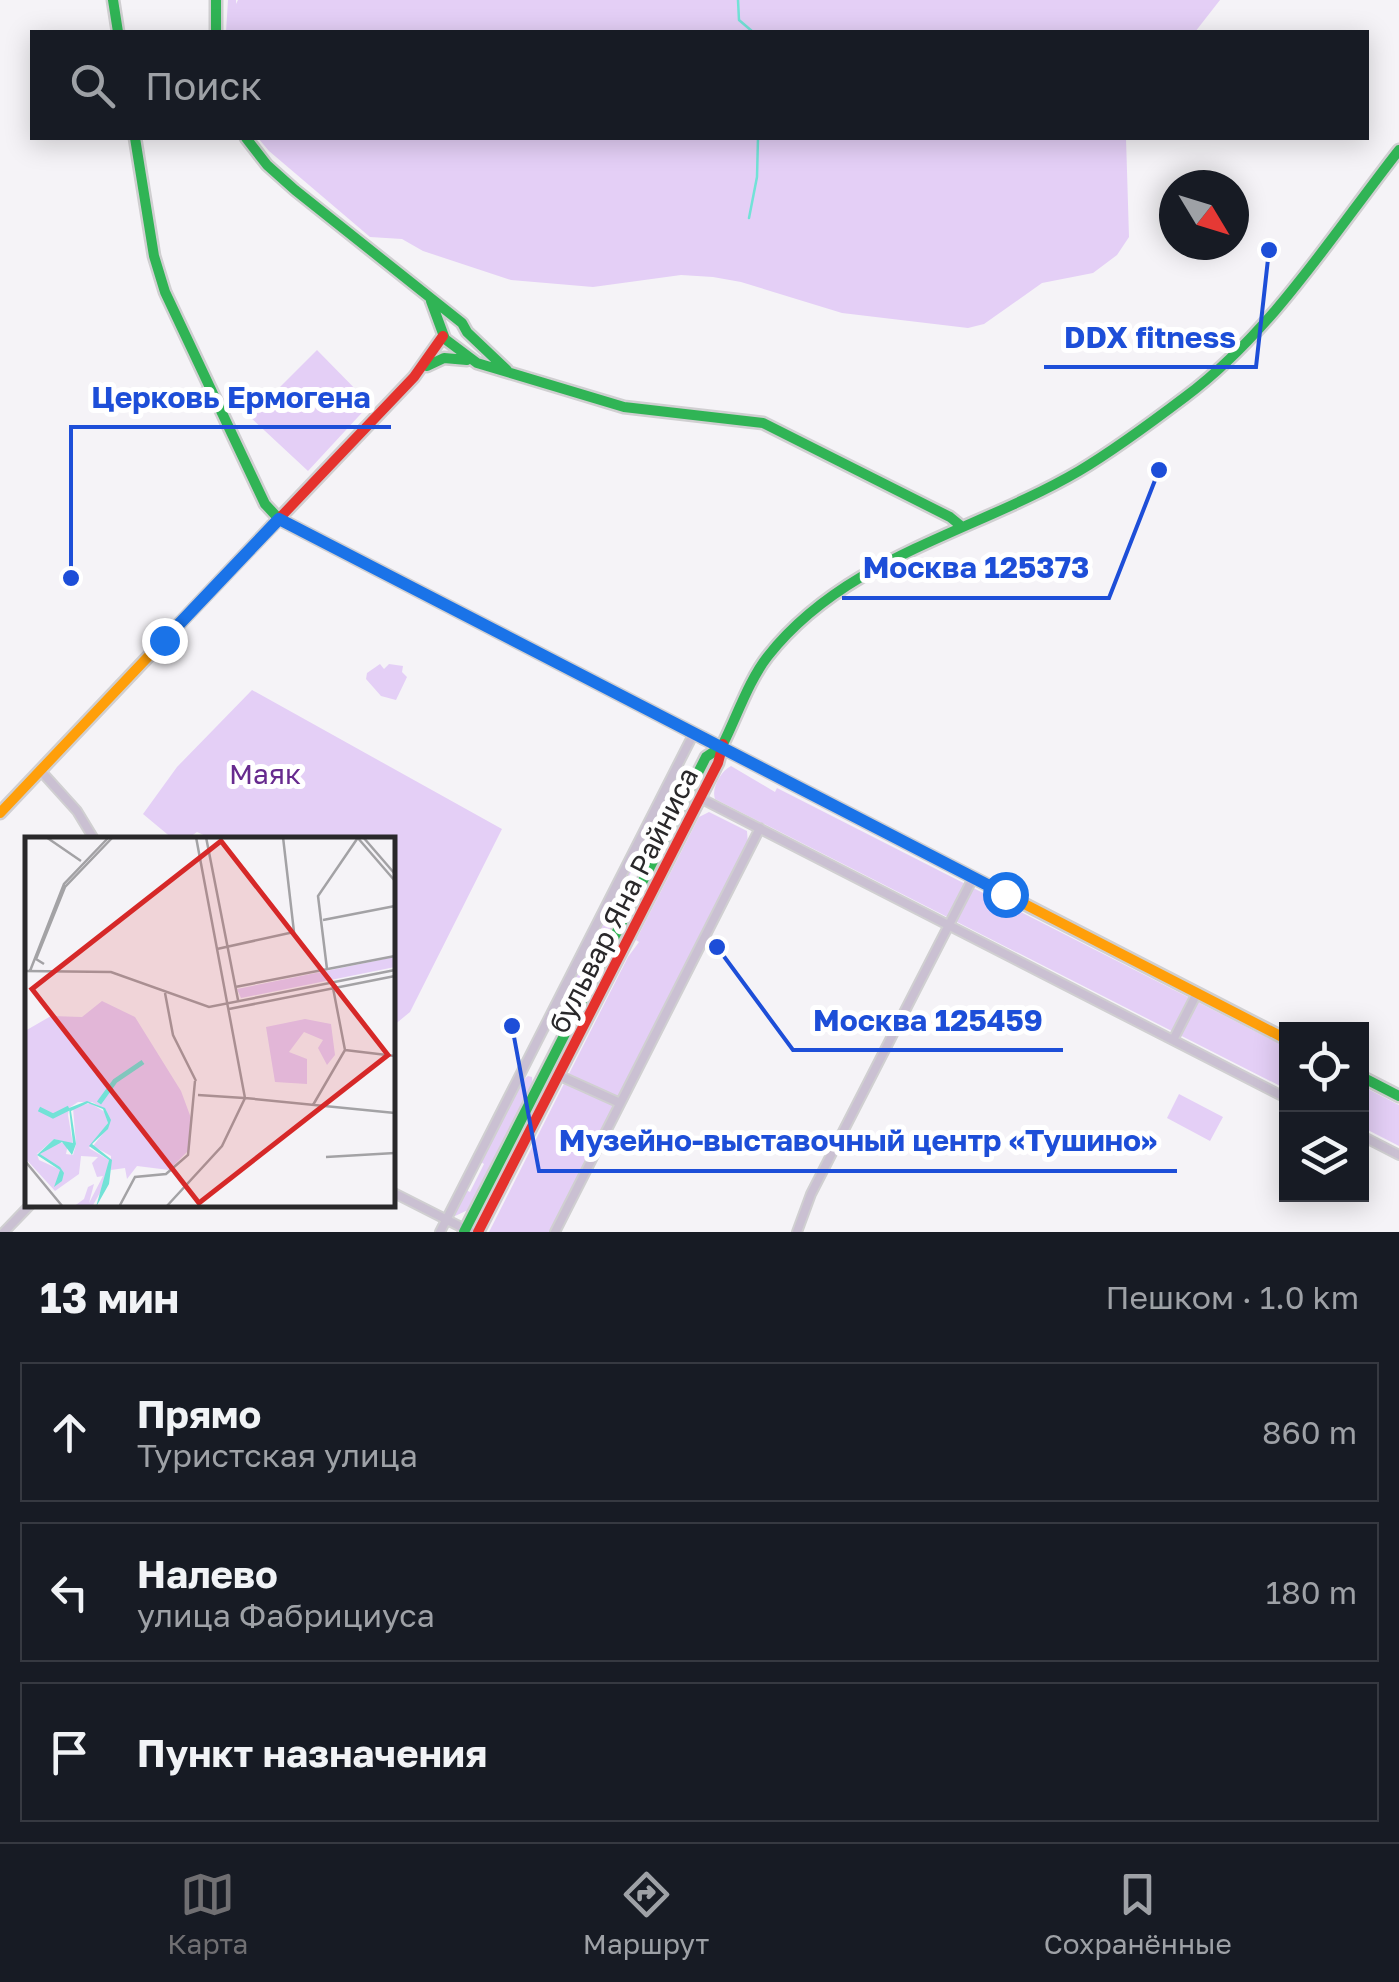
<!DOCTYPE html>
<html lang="ru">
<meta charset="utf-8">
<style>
:root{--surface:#171b24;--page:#20242c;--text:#f1f3f6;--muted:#9ea1a6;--line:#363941;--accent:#706f72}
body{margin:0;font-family:"Golos Text",sans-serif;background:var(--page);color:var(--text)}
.controls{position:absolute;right:30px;bottom:30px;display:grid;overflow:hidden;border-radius:0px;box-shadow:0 5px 25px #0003}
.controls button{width:90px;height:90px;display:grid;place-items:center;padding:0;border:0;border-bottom:2px solid var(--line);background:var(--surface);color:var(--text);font:50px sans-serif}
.compass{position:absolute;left:1159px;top:170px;width:90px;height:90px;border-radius:50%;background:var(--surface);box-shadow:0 5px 25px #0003;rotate:128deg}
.stop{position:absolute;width:30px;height:30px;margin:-22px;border:8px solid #1a73e8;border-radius:50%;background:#fff}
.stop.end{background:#1a73e8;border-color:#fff;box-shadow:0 2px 10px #0008}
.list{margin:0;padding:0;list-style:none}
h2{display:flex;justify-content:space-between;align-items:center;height:130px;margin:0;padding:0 40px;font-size:42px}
h2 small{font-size:32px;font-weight:400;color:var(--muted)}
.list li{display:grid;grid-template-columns:65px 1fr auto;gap:30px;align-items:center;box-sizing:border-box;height:140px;margin:0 20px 20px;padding:0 20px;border:2px solid var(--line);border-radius:0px}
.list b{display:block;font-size:38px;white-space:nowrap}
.list p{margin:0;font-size:32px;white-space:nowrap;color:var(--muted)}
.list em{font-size:32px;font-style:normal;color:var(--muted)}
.icon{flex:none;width:55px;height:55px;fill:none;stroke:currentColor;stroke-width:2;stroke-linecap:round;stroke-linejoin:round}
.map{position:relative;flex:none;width:1399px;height:1232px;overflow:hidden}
.search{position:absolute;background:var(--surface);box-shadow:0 5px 25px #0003;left:30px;right:30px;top:30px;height:110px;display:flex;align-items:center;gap:25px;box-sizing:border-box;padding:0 35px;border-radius:0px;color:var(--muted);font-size:38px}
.sheet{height:610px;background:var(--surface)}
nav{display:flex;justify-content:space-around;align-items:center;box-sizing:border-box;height:140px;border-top:2px solid var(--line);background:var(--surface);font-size:28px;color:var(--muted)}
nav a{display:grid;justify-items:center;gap:5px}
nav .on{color:var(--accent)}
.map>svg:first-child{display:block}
.green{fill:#e4cff6}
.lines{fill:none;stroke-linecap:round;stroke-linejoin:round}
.stream{stroke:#72e2d7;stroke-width:2.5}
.street-casing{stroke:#d0cfd1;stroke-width:12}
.fast-casing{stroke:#d0cfd1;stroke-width:15}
.slow-casing{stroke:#d0cfd1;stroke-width:15}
.jam-casing{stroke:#d0cfd1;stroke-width:15}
.street{stroke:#cac0d2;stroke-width:8}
.fast{stroke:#30b455;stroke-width:10}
.slow{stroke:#ff9f0a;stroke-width:10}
.jam{stroke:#e5322d;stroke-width:10}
.route{stroke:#1a73e8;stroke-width:12}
.labels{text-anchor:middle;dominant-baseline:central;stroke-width:10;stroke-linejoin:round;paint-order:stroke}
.park-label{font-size:28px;fill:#672b8e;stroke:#fff}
.street-label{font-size:28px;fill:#29282a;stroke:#fff}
.inset-river{fill:none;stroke:#72e2d7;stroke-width:5}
.inset-road{fill:none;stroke:#a3a2a5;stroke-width:2.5}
.view{fill:#d62828;fill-opacity:0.15;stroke:#d62828;stroke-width:5}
.inset-edge{fill:none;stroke:#29282a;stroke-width:5}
.leader{fill:none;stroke:#1d4ed8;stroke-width:4}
.callout-dot{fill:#1d4ed8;stroke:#fff;stroke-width:4}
.callout-label{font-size:30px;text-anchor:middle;font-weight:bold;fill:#1d4ed8;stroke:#fff;stroke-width:10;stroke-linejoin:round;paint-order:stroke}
</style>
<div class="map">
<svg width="1399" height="1232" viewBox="0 0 1399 1232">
<rect width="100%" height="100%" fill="#f5f3f7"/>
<path class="green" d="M228,0H236V4L238,0H1220L1195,32H226Z
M258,138H1126L1129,237L1117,255L1093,273L1042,283L984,324L968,328L842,313L741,282L713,277L681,275L593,287L511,280L423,251L402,239L370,237L269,151Z
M317,350L370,404L308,471L250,417Z
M380,664L384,669L389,664L403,666L402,672L407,677L396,700L381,696L366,679L367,673Z
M252,690L502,829L410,1012L393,1026L392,839H212L197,832L187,839H173L143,814L177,767Z
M731,766L775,792L777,788L1286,1047V1089L715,799C711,788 721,771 731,766Z
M709,812L747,831L748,844L549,1232H489L628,957L639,942L636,940L699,817Z
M628,871L631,872L627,882L631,885L627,897L570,1011L564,1014L558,1008H561Z
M528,1076L532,1077L533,1086L468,1210L455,1216V1210L466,1190L470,1192L484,1164L481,1162L522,1081Z
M1362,1086L1399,1105V1146L1362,1127Z
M1179,1094L1223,1117L1210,1141L1167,1118Z"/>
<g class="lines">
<path class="stream" d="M738,0L739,20L753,32
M749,218L757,177L758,138"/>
<g class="street-casing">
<path id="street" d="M40,770L77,811L94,839
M700,798L1286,1098
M1173,1040L1197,993
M558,1075L620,1103
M1362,1136L1399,1155
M392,1192L471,1232
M4,1232L31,1204
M440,1232L694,733
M555,1232L760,828
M797,1232L811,1194L973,878"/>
</g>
<g class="fast-casing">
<path id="fast" d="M113,0L118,32
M216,0V32
M135,138L154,256L165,292L265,504L279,519L703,738
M246,138L267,165L295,190L462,323L467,332L507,370
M431,301L445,339L477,363L624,407L763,423L950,517L961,526
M427,366L444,358L467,360
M723,744C737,716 749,680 768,656C846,557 975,532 1079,471C1116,449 1152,422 1185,397C1272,332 1333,234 1399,150
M1362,1077L1399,1096
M464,1232L706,757L721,747"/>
</g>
<g class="slow-casing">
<path id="slow" d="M703,738L1286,1039
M0,813L272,526"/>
</g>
<g class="jam-casing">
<path id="jam" d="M272,526L414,377L443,336
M478,1232L718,763L723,744"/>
</g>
<use href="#street" class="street"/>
<use href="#fast" class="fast"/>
<use href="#slow" class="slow"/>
<use href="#jam" class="jam"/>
</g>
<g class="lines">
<path class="route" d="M164,640L279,519L1005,894"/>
</g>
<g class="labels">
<g class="park-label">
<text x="265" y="773">Маяк</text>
</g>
<g class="street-label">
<text transform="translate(623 900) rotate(-63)">бульвар Яна Райниса</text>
</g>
</g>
<g transform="translate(25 837)">
<rect width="370" height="370" fill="#f5f3f7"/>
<path d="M370,120V130L216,161L212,152ZM77,164L110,180L156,254L166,281L165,312L144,333L112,329L102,342L100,331L86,333V319L68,309L84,289L81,273L67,265H53L44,271L43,278L48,307L29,302L12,317L14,323L36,333L15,317L33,305L43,307L41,317L48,318L51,307L48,271L65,266L80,275L83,286L64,311L84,323L80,347L67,370H48L59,362L63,350L69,347L64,366L78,339L72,340L67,326L73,320L56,319L54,337L30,354L0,321V194L26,179L57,180ZM280,182L306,187L310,218L302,228L293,211L298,203L279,195L264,215L282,222V247L250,245L241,190Z" fill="#e4cff6"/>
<path d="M62,264L80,271L86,283L83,292L67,307L87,323L84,347L71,370L84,323L64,309L83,286L78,272L63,266L46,274L51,307L47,318L37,305L15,317L35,330L39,336L37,344L29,350L35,333L12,318L29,302L48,306L44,271Z" fill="#72e2d7"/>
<path class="inset-river" d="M74,266L90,244L118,225M14,272L28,279L44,271"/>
<path class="inset-road" d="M21,0L56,24M181,0L213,163M332,0L370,44M338,0L370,37M298,83L370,69M192,112L269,95L258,0M19,127L11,122L40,50L88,0M302,132L293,59L332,2M0,134L86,135L184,170L370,133M5,134L39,47L84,0M210,150L370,119M140,156L148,198L171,244M204,172L370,139M320,213L370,219M173,258L219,261M220,261L370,276M288,268L320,213L308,151M301,320L370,316M0,324L38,370M94,370L110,340L141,337L163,318L170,244M141,370L197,309L220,261L171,0"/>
<path class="view" d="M196,4L363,218L174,366L7,152Z"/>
<rect width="370" height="370" class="inset-edge"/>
</g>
<path class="leader" d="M1269 250L1256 367H1044M71 578L71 427H391M1159 470L1109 598H842M717 947L793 1050H1063M512 1026L539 1171H1177"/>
<g class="callout-dot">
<circle cx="1269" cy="250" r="10"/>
<circle cx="71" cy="578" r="10"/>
<circle cx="1159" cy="470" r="10"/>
<circle cx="717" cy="947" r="10"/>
<circle cx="512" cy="1026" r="10"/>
</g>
<g class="callout-label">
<text x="1150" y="348">DDX fitness</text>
<text x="231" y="408">Церковь Ермогена</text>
<text x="976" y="578">Москва 125373</text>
<text x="928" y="1031">Москва 125459</text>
<text x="858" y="1151">Музейно-выставочный центр «Тушино»</text>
</g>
</svg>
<div class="controls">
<button><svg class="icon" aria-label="locate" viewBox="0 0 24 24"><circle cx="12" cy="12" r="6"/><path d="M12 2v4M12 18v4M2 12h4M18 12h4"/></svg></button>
<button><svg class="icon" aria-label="layers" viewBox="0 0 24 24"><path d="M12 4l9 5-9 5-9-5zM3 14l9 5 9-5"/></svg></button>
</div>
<svg class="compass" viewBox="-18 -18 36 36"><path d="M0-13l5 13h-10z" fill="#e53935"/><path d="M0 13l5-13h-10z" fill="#9ea1a6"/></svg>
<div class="stop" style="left:1005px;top:894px"></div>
<div class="stop end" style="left:164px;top:640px"></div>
<div class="search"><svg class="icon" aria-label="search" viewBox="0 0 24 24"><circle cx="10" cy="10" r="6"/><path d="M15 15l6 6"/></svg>Поиск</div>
</div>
<section class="sheet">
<h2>13 мин<small>Пешком · 1.0 km</small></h2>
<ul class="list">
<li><svg class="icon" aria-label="ahead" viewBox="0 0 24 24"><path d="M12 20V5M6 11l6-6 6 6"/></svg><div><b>Прямо</b><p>Туристская улица</p></div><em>860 m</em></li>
<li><svg class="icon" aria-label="left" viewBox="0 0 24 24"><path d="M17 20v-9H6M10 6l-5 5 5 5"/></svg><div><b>Налево</b><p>улица Фабрициуса</p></div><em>180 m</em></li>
<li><svg class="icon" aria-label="arrive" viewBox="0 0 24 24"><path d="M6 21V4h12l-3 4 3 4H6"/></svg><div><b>Пункт назначения</b></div></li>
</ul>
</section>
<nav>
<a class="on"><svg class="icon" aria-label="map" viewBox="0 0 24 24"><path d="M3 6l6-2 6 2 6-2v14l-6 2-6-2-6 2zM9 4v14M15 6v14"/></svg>Карта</a>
<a><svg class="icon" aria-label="directions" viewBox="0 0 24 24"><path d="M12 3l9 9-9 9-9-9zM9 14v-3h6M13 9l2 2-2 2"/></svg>Маршрут</a>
<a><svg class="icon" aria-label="saved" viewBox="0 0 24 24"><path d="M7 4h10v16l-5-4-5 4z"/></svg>Сохранённые</a>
</nav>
